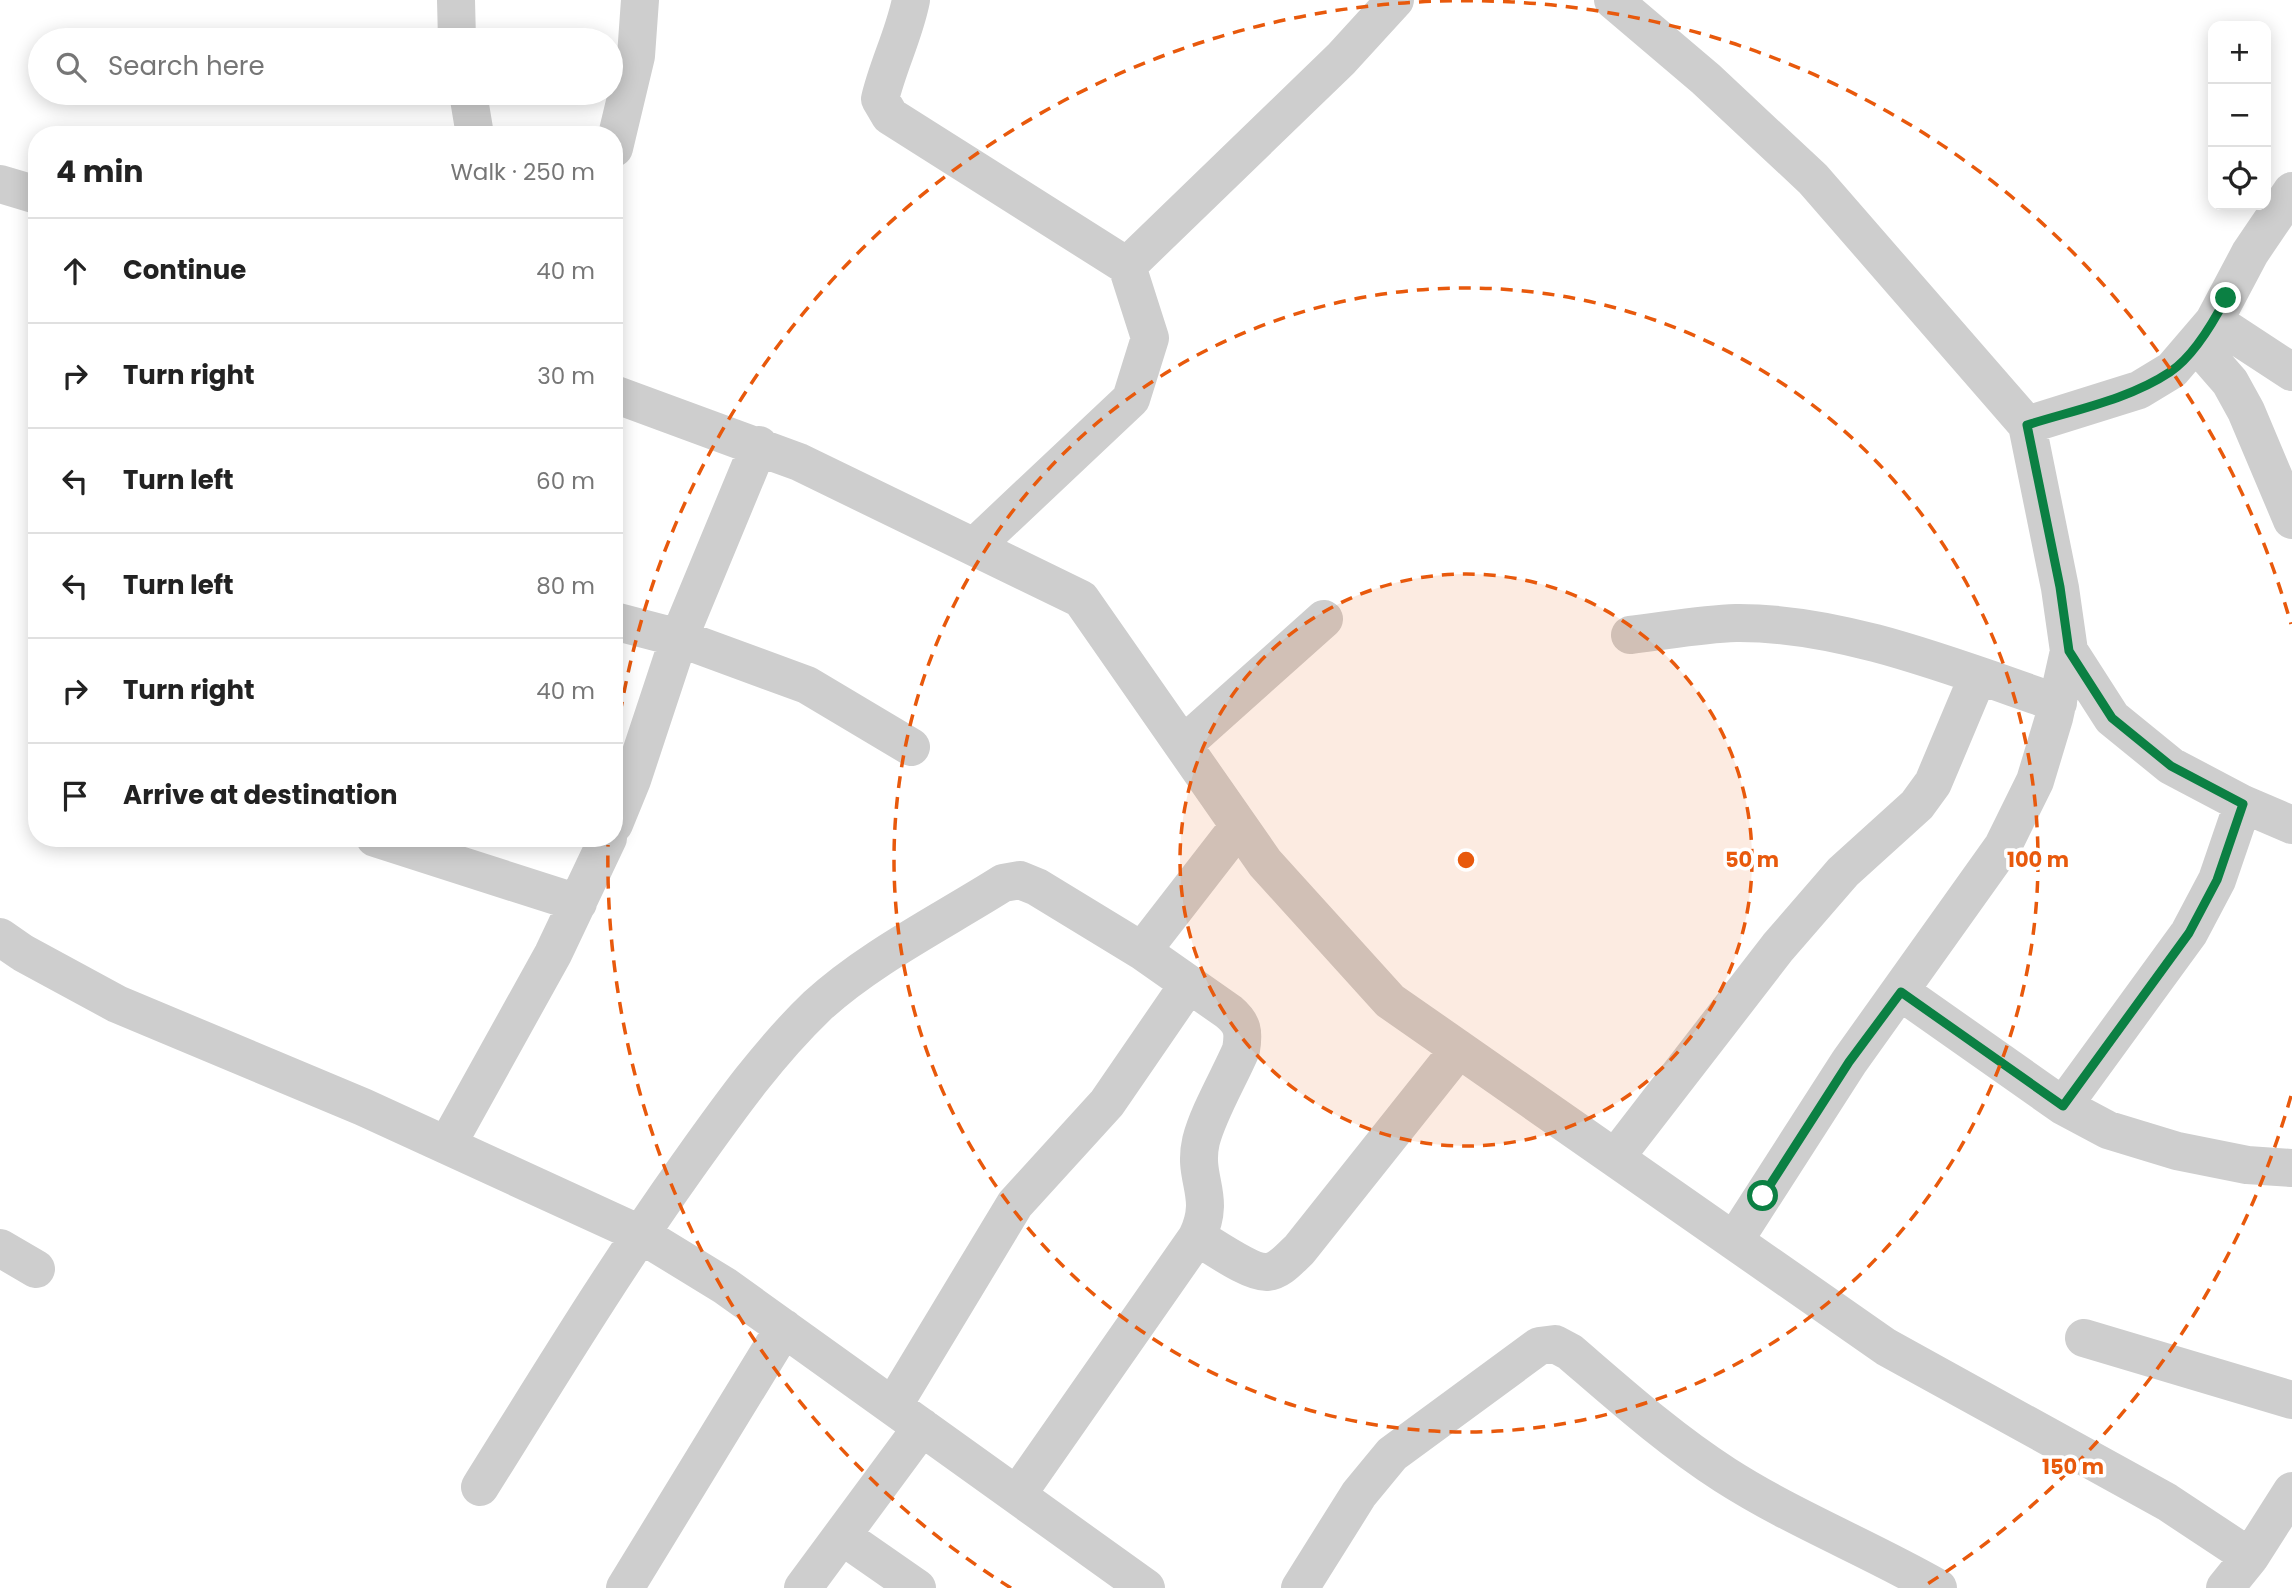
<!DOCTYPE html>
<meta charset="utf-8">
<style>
:root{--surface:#fff;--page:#f2f2f2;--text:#222;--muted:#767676;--line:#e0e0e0}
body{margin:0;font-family:Poppins,sans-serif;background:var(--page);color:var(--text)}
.controls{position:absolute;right:21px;top:21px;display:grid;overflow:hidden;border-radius:14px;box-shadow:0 4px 18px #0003}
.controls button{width:63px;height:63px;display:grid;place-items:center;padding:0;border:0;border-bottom:2px solid var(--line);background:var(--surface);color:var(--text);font:35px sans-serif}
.stop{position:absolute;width:21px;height:21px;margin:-16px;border:5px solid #0b8043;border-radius:50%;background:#fff}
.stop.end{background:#0b8043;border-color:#fff;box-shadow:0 2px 7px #0008}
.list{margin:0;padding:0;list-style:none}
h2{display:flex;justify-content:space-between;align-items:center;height:91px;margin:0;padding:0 28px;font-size:30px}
h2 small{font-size:23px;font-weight:400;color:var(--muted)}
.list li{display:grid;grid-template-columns:46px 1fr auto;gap:21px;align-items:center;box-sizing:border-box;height:105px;padding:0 28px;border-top:2px solid var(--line)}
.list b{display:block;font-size:26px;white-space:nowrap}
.list em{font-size:23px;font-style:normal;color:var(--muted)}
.icon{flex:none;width:38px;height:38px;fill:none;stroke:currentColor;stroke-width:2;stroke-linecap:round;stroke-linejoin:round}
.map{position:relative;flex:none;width:2292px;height:1588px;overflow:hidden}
.search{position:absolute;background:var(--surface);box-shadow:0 4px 18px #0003;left:28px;top:28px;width:595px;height:77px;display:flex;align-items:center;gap:18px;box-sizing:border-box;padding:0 24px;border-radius:38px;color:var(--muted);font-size:26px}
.panel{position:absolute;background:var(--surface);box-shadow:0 4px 18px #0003;left:28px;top:126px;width:595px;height:721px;border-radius:28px}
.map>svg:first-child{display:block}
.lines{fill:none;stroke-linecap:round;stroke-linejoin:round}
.minor{stroke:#cecece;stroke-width:38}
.route{stroke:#0b8043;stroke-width:9}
.ring{fill:none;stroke:#e8590c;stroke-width:3.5;stroke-dasharray:12 9}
.centre{fill:#e8590c;stroke:#fff;stroke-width:3.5}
.ring-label{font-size:21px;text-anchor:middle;font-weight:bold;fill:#e8590c;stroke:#fff;stroke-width:7;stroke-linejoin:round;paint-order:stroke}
</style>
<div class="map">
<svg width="2292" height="1588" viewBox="0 0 2292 1588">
<rect width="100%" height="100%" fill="#fff"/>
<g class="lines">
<path class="minor" d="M456,0L457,40
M911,0C904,35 888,65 880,99L890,116L1127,266
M1613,0L1706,79L1813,179L2027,425L2060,588L2069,651L2112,718L2171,766L2243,804L2292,825
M468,93L475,135
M614,148L636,56L640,0
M0,184L37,195
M2214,321L2292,372
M2196,343L2230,382L2246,411L2292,520
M614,394L799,462L1081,599L1265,863L1390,1001L1886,1347L2167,1502L2250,1557L2292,1491
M2027,425L2139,390L2172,370L2214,321L2250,253L2292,191
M975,546L1131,399L1150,338L1127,266L1341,59L1395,0
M614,621L679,638L807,685L911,747
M1630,635C1665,631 1701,624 1736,623C1843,622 1958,669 2058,703
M1183,745L1324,619
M614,824L632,780L679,638L759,445
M375,838L578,903
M0,937L23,953L117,1004L363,1107L640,1234L725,1286L1146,1588
M1142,951L1239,826
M1901,992L2063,1106L2108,1130L2177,1151L2247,1165L2292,1168
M2063,1106L2189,933L2217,880L2243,804
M447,1145L553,954L608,838
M1615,1158L1778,947L1843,872L1917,805L1933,783L1978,676
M1197,1237C1213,1246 1250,1273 1267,1272C1280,1271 1290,1258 1299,1250L1459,1049
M1734,1241L1849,1062L2003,846L2035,781L2054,718L2069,651
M0,1248L36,1269
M2084,1338L2292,1400
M893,1406L1015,1204L1107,1103L1188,985
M480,1487C547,1380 613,1271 687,1167C727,1111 767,1054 817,1006C869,958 943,921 1003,883L1020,880L1037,887L1142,951L1229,1012C1243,1024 1244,1032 1241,1050C1229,1078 1208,1113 1201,1141C1192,1180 1217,1195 1197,1237L1017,1495
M842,1536L917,1588
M625,1588L784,1328
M803,1588L922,1427
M1300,1588L1359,1494L1392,1454L1539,1346L1555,1344L1570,1352C1620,1395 1669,1439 1725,1475C1792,1518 1868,1548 1938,1588
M2225,1588L2250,1557"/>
</g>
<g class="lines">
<path class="route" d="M1763,1196L1849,1062L1901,992L2063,1106L2189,933L2217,880L2243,804L2171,766L2112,718L2069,651L2060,587L2027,425C2074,410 2128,400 2170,372C2194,356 2213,323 2226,298"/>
</g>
<circle cx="1466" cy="860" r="286" fill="#e8590c" fill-opacity=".12"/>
<g class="ring">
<circle cx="1466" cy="860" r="286"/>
<circle cx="1466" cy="860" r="572"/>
<path d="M2291 1096A858 858 0 0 1 1921 1588M1011 1588A858 858 0 0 1 608 845M614 755A858 858 0 0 1 2291 624"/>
</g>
<circle cx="1466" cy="860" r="10" class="centre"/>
<g class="ring-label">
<text x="1752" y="867">50 m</text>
<text x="2038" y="867">100 m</text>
<text x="2073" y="1474">150 m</text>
</g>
</svg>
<div class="controls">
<button>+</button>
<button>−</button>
<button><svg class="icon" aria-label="locate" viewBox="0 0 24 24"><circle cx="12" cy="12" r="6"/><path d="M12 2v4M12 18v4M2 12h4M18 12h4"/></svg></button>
</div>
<div class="stop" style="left:1763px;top:1196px"></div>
<div class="stop end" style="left:2226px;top:298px"></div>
<div class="search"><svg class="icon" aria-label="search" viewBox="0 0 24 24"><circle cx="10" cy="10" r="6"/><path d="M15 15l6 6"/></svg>Search here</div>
<section class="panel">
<h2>4 min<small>Walk · 250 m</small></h2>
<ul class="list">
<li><svg class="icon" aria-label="ahead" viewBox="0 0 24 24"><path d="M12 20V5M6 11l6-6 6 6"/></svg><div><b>Continue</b></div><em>40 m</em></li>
<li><svg class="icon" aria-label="right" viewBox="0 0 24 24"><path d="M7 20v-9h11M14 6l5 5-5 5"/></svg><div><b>Turn right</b></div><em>30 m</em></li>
<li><svg class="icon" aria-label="left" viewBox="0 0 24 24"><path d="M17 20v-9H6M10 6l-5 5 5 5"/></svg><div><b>Turn left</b></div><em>60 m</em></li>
<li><svg class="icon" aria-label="left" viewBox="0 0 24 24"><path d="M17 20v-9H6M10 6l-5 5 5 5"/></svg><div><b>Turn left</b></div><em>80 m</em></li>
<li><svg class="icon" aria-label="right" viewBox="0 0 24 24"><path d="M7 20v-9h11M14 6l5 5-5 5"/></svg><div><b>Turn right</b></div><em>40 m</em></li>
<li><svg class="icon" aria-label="arrive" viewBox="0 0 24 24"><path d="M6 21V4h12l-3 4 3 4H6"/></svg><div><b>Arrive at destination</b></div></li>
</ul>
</section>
</div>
